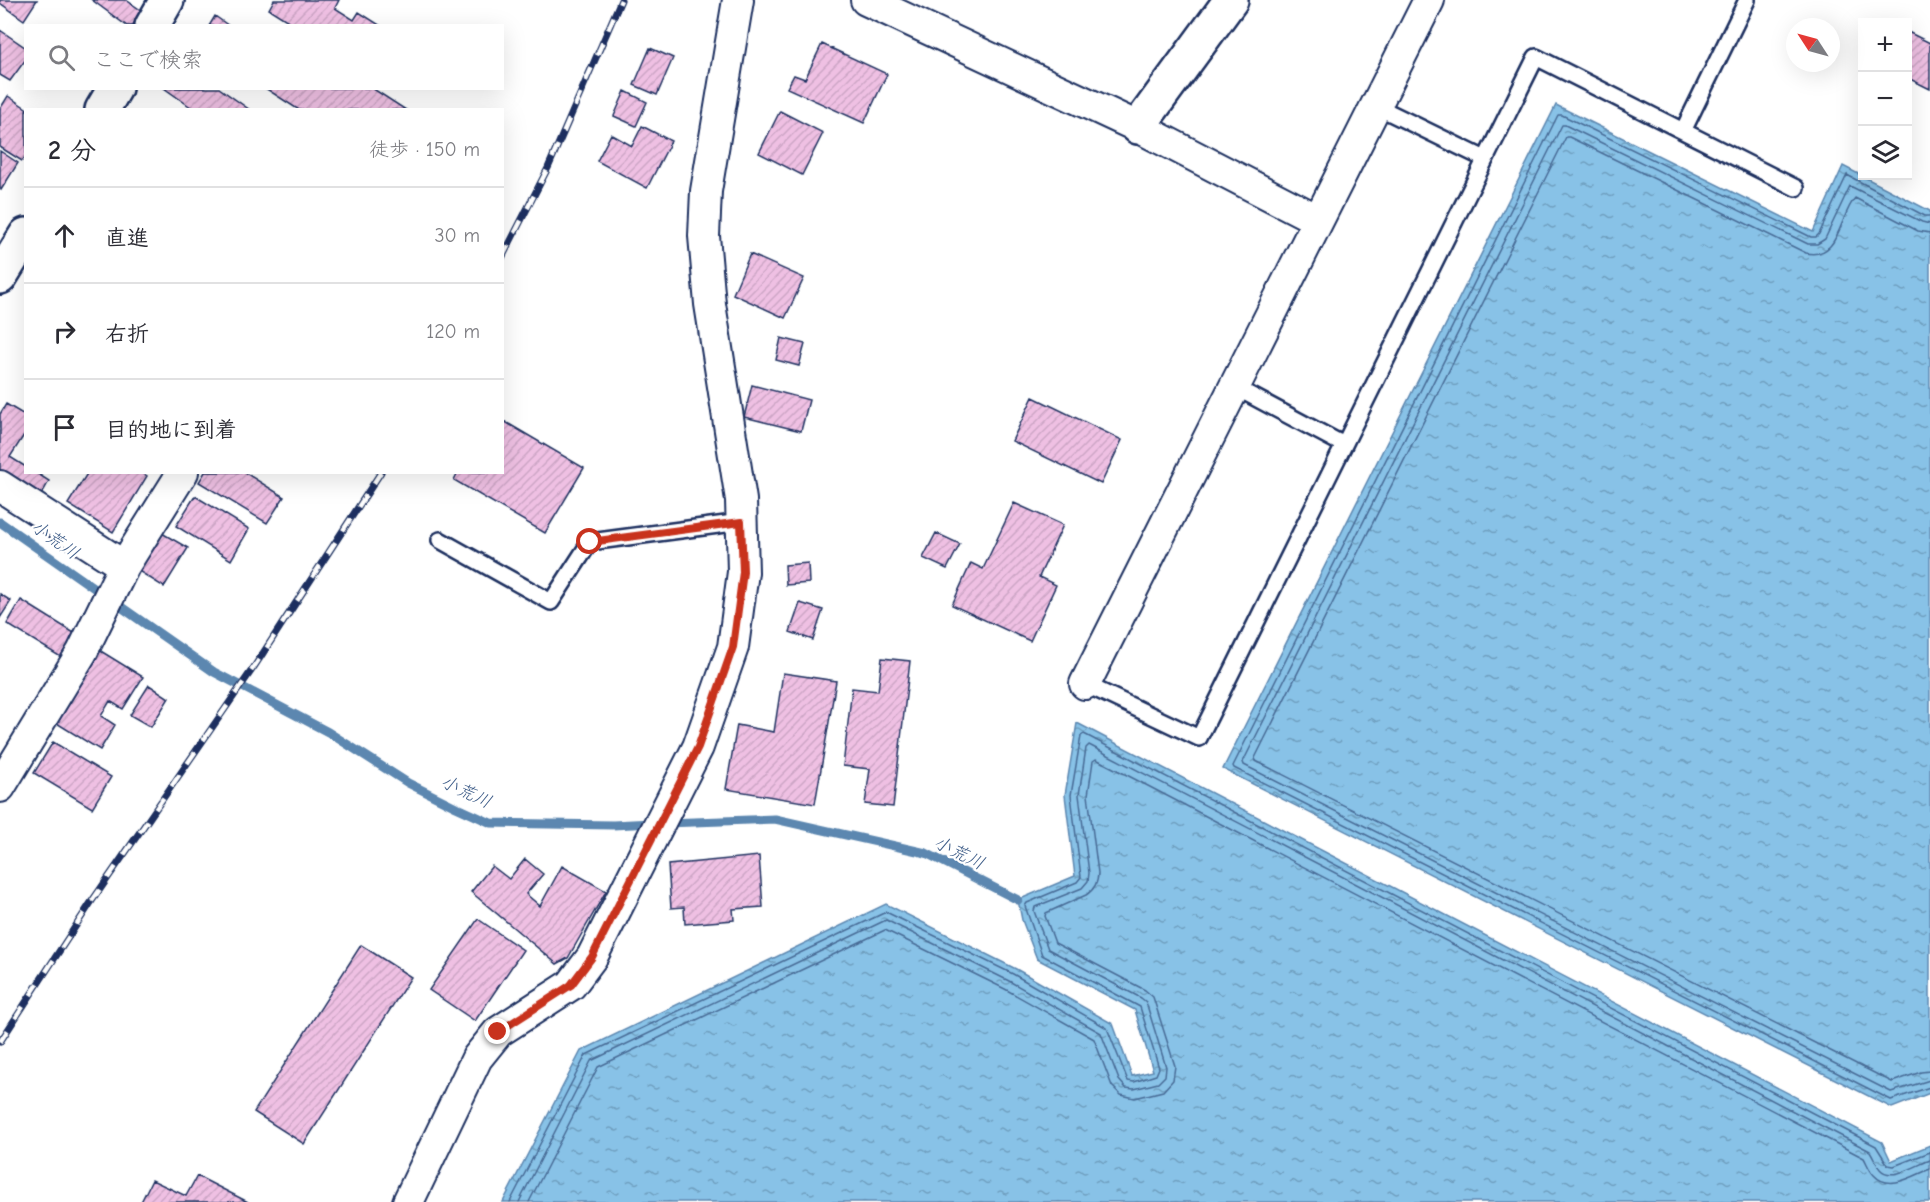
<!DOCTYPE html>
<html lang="ja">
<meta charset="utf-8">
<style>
:root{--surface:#fff;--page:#f7f7f7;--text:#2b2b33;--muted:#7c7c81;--line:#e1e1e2}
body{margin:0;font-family:"Comic Neue","Klee One",sans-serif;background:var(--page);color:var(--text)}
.controls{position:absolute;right:18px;top:18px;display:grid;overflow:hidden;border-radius:0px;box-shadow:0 6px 24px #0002}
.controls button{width:54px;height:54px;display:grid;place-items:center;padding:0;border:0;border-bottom:2px solid var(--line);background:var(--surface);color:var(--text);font:30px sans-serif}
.compass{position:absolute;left:1786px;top:18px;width:54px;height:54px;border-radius:50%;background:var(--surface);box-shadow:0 6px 24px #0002;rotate:306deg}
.stop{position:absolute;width:18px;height:18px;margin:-14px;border:4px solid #c8321e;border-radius:50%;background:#fff}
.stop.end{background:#c8321e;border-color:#fff;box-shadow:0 2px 6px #0008}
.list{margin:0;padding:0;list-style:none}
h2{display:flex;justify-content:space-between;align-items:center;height:78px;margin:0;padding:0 24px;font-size:26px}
h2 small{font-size:20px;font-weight:400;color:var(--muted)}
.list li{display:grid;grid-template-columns:39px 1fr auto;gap:18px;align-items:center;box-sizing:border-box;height:96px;padding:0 24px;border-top:2px solid var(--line)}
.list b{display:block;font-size:22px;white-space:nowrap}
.list em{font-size:20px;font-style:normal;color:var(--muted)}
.icon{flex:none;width:33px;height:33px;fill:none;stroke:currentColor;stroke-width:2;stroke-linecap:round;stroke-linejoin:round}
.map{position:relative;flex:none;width:1930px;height:1202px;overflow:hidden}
.search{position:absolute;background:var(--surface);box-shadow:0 6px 24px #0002;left:24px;top:24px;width:480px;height:66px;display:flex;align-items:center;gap:15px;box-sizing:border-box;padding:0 21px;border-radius:0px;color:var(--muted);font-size:22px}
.panel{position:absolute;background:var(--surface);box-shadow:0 6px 24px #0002;left:24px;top:108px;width:480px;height:366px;border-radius:0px}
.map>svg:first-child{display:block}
.water{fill:url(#water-ripples);stroke:#5c87b0;stroke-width:1.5}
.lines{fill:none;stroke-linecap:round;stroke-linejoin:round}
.shore{stroke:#476a95;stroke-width:1.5}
.stream{stroke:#5c87b0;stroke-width:9}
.building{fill:url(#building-hatch);stroke:#1b2f5e;stroke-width:1.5}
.lane-casing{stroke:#1b2f5e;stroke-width:20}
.street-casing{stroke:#1b2f5e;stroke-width:34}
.secondary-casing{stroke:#1b2f5e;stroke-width:38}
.highway-casing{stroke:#1b2f5e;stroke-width:38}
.lane{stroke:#fff;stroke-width:15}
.street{stroke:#fff;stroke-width:30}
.secondary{stroke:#fff;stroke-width:33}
.highway{stroke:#fff;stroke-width:33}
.rail-casing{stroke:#1b2f5e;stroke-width:7}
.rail{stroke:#fff;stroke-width:4.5;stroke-dasharray:14;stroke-linecap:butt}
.route{stroke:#c8321e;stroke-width:8}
.labels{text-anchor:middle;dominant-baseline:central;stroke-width:4.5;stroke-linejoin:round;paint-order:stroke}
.water-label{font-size:18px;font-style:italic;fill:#3c5b87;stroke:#fff}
</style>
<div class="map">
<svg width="1930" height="1202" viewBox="0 0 1930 1202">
<defs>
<pattern id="water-ripples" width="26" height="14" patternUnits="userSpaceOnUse" patternTransform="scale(1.5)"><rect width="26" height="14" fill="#88c2e7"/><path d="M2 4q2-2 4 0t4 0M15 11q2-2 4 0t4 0" fill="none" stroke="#6e9ebe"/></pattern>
<pattern id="building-hatch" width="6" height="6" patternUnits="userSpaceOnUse" patternTransform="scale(1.5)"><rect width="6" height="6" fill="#efc0e3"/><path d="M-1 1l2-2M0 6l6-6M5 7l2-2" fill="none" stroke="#cca5c5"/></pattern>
</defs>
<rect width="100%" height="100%" fill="#fff"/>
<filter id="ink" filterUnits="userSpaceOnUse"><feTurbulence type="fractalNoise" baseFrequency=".0167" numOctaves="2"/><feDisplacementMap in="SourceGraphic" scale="12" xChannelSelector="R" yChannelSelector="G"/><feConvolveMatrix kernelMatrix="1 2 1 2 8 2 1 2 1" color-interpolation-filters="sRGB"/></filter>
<g filter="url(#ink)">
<path class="water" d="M1556,105L1813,232L1843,166L1930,211V1093L1892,1108L1223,769Z
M1077,723L1882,1142L1891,1161L1930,1145V1202H503L581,1051L886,904L1016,969L1113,1024L1132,1076L1153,1071L1135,1010L1037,959L1022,920L1018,900L1075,876L1065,795Z"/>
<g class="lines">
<path class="shore" d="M1930,216H1925L1847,175L1819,234L1816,237H1811L1562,115H1558L1233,766L1234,768L1891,1100L1930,1087
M1930,224L1922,222L1850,186L1825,239L1817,244H1808L1565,125H1562L1243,762L1244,765L1891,1092L1930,1080
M1930,233L1918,231L1855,198C1839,216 1840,260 1806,253L1569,137H1566L1255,758L1256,761L1892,1082L1921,1072L1930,1071
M510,1202L586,1055L886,912L1013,974L1107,1028L1128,1081L1134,1082L1156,1075L1159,1068L1140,1007L1042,955L1025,906L1027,903L1077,882L1081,877L1071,795L1081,736L1084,734L1876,1146L1888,1165L1894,1166L1930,1152
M519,1202L591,1061L886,920L1009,981L1101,1033L1119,1080L1126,1088L1134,1089L1158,1083L1165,1076L1166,1067L1146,1002L1141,998L1048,949L1034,911L1035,907L1082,888L1088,881L1089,873L1079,795L1086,748L1089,745L1870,1151C1874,1157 1876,1164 1880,1169C1891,1182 1917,1165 1930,1160
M529,1202L598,1067L885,930L1005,989L1094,1039L1112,1086L1121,1095L1135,1098L1163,1091L1173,1080L1175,1066L1153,997L1145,990L1055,943L1045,916L1046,913L1086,895C1094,890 1098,883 1098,873L1088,795L1093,761L1096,759L1864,1158C1867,1163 1869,1170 1874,1175C1889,1192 1913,1176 1930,1169"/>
<path class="stream" d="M0,522L214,672L328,732L408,783L456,807L491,823L613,825L652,823
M666,823L775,819L926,853L1018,900"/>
</g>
<path class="building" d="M0,0H37L24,20L0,3Z
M92,0H126L142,11L132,26H127Z
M274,0H339L335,8L354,20L359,12L381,26H296L269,9Z
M215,16L229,26H209Z
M0,30L26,48V59L10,81L0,75Z
M1908,32L1930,43V89L1908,78Z
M822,44L887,74L864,123L787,88L794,75L805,79Z
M650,48L673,58L657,95L634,85Z
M164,88H219L250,110H195Z
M265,88H372L406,110H299Z
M625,91L647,102L636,126L614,116Z
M8,96L29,110H26V156L22,161L0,147V109Z
M780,111L823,133L802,175L759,153Z
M642,126L671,141L647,188L597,161L611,134L632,146Z
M0,151L18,163L1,190L0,189Z
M750,254L804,278L785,318L733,294Z
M781,338L805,344L799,366L776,360Z
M752,385L809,400L801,431L744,417Z
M1033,397L1122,440L1101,484L1012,441Z
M6,404L26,416V432L10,457L26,467V472H35L49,481L37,503L0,480V414Z
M502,420L584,468L545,533L454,480L458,472H502Z
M88,472H141L147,476L113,532L68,504Z
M205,472H244L284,497L267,523L199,482Z
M195,496L249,529L231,560L176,526Z
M1014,503L1063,525L1039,577L1056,585L1030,641L952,605L971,563L983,569Z
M160,532L188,548L164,587L137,570Z
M936,533L960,544L947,569L923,558Z
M808,563L809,583L786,585L785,565Z
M0,594L11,601L0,618Z
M21,600L79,636L64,659L7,624Z
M800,603L823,610L813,640L790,632Z
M99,650L143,677L123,709L110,701L101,716L115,725L100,750L55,722Z
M882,658L910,661L893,807L865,804L870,769L843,766L852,688L878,691Z
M783,673L836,681L815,804L726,789L737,725L774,732Z
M149,685L169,698L151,727L130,715Z
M53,742L111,777L92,808L34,773Z
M759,856L763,907L733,909L734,920L685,924L684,907L671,908L668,865Z
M525,859L543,874L526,894L540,906L562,866L606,891L568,958L557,964L471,892L492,866L509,879Z
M478,919L523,950L475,1021L429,990Z
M361,945L411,977L304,1144L254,1112Z
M197,1176L248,1202H141L152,1180L186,1196Z"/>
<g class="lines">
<g class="lane-casing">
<path id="lane" d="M1376,106L1485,159
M1683,131L1747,0
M1235,387L1344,445
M440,540L551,602L590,542L741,522
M1085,684L1199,738L1536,57L1796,188"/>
</g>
<g class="street-casing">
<path id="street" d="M866,0L1138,127L1318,220
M0,486L124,566
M1085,684L1429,0
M0,787L82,652L124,566L183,472
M408,1202L477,1058L498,1032L571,985L592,957L698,747L733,647L743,572L741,500L710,304L704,236L706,191L738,0"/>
</g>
<g class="secondary-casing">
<path id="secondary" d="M1138,127L1231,0"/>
</g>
<g class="highway-casing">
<path id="highway" d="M152,26L167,0
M102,110L115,88
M0,277L26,235"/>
</g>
<use href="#lane" class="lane"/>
<use href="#street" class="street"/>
<use href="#secondary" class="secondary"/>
<use href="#highway" class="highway"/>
<g class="rail-casing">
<path id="rail" d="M502,258L548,168L621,0
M0,1042L92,901L254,667L381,472"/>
</g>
<use href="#rail" class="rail"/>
</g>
</g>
<g class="lines" filter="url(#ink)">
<path class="route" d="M498,1032L571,985L592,957L698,747L733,647L743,572L741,522L590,542"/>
</g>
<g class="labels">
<g class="water-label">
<text transform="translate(55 540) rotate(35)">小荒川</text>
<text transform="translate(466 792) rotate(25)">小荒川</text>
<text transform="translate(959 853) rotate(26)">小荒川</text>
</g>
</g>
</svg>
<div class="controls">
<button>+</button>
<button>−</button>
<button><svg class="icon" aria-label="layers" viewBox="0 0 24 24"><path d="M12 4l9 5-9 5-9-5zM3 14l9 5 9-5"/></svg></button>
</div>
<svg class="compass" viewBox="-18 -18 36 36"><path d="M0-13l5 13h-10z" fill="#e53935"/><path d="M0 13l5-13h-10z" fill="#7c7c81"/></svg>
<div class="stop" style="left:590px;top:542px"></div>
<div class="stop end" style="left:498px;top:1032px"></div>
<div class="search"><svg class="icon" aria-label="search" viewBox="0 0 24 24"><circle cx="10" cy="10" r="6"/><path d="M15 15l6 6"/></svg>ここで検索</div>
<section class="panel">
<h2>2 分<small>徒歩 · 150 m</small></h2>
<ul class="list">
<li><svg class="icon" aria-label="ahead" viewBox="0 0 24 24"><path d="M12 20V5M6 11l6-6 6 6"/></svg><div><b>直進</b></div><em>30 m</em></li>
<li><svg class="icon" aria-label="right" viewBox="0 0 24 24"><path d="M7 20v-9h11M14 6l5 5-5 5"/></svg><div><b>右折</b></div><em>120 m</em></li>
<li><svg class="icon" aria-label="arrive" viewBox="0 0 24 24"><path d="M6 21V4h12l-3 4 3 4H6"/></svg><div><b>目的地に到着</b></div></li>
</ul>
</section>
</div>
